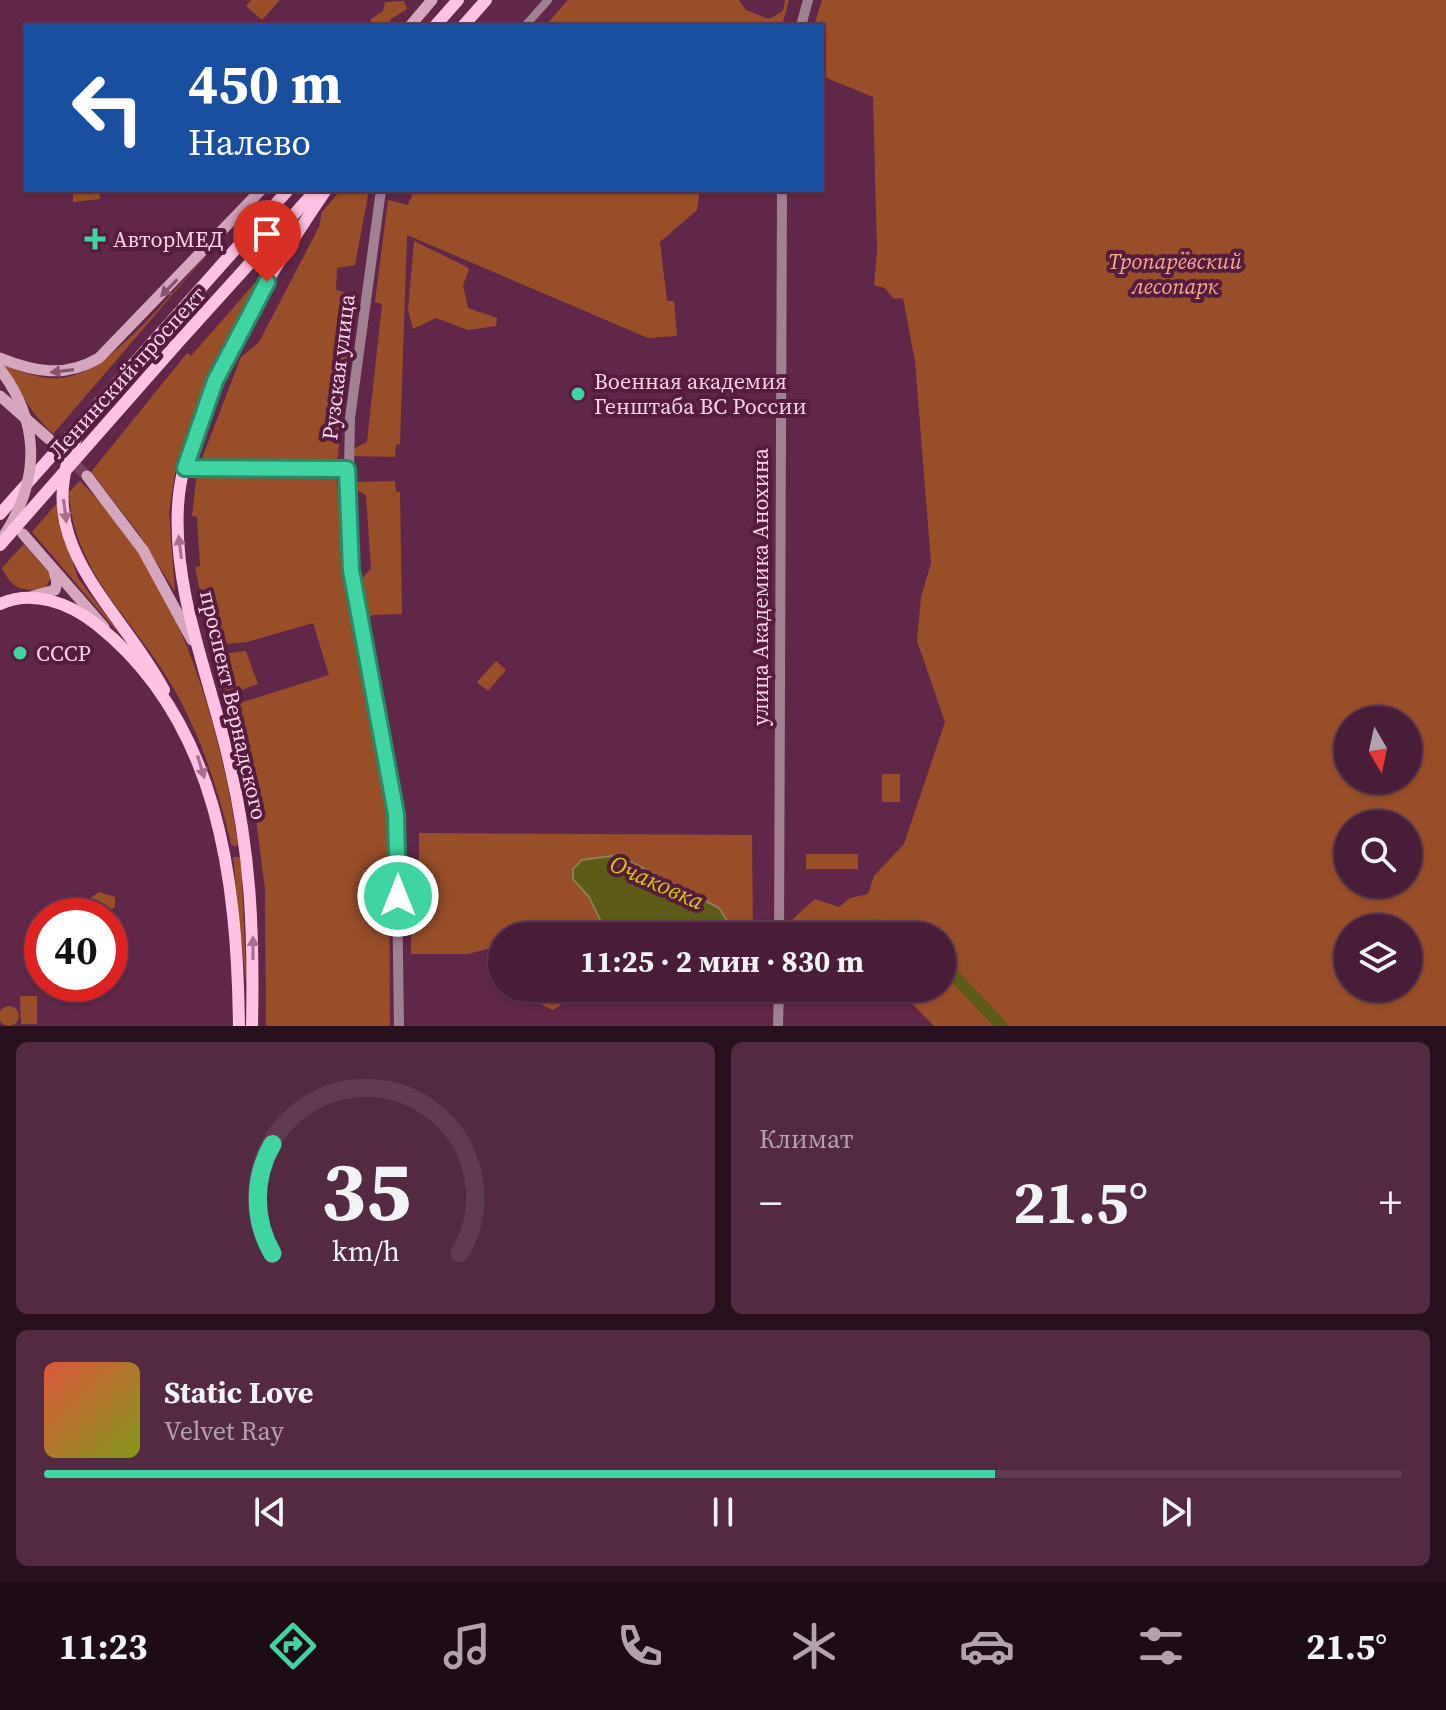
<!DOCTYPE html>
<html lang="ru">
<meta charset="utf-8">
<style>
body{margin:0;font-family:"Source Serif 4",serif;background:#532a42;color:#f1f3f6;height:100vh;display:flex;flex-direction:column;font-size:30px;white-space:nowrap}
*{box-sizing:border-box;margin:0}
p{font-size:26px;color:#b1a2ad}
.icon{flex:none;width:44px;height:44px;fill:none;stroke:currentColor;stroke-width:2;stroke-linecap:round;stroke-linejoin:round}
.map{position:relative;height:1026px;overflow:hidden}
.side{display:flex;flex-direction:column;gap:16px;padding:16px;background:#28101e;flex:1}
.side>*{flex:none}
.hud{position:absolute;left:24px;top:24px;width:800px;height:168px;border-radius:0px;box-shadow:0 2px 6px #0004,0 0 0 2px #613b52;background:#1a4fa0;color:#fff;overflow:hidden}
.needle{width:52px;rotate:171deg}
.buttons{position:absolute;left:1334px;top:706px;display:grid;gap:16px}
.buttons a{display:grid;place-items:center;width:88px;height:88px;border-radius:50%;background:#491d37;box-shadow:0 2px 6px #0004,0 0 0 2px #613b52;font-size:40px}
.speed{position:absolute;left:24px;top:898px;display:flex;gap:16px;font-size:40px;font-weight:700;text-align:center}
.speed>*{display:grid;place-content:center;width:104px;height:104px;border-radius:50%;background:#491d37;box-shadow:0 2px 6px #0004,0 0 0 2px #613b52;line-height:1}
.speed .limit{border:12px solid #d22;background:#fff;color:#111}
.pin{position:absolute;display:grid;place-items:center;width:68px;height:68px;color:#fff;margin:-82px -34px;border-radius:50% 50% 50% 0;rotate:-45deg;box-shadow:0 0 8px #0007}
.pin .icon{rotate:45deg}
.me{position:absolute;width:88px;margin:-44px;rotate:0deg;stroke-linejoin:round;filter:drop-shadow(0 0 6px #0008)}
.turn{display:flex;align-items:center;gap:28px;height:168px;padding:0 32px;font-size:36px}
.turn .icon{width:104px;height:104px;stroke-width:2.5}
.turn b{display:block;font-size:56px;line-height:68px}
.big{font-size:60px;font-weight:700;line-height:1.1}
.side .widget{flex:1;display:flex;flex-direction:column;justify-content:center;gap:12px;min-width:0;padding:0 28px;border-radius:12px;background:#532a42}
.side .dial{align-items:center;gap:0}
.dial svg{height:208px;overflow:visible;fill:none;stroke:#613b52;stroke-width:7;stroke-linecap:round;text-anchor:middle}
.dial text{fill:#f1f3f6;stroke:none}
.song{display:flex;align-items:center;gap:24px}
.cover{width:96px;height:96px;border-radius:12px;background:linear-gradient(135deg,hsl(10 70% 55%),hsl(70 70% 35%))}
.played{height:8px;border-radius:4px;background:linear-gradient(90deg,#3fd4a2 70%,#613b52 70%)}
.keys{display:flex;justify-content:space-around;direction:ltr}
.heat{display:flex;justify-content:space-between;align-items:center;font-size:44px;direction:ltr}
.side .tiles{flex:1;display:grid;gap:16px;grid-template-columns:1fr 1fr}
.widget:last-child{grid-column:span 2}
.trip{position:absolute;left:488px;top:922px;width:468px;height:80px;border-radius:40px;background:#491d37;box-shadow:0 2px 6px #0004,0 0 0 2px #613b52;font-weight:700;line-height:80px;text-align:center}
.tab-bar{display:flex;height:128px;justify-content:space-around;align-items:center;background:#1d0c16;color:#b1a2ad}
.tab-bar .icon{width:56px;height:56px}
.tab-bar .selected{color:#3fd4a2}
.tab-bar b{font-size:36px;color:#f1f3f6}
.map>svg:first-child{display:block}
</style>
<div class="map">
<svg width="1446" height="1026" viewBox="0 0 1446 1026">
<rect width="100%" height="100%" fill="#612749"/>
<g fill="#984e29" fill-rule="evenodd">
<polygon points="251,0 280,0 262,20 246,6"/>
<polygon points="568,0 739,0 746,10 769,19 783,11 785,0 789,0 782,26 545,26"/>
<path d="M 822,0 L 1446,0 L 1446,1026 L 934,1026 L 897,988 L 942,988 L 942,936 L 789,936 L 794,932 L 793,919 L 815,899 L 839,907 L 850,898 L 868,894 L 874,876 L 904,844 L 945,722 L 917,641 L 921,597 L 931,563 L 915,361 L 903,298 L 894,299 L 885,288 L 874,285 L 877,251 L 873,97 L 822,76 L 822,26 L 814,26 ZM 1348,720 L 1408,720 L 1408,780 L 1348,780 ZM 1348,824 L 1408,824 L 1408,884 L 1348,884 ZM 1348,928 L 1408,928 L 1408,988 L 1348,988 Z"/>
<polygon points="404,1 407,9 391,19 388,26 369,26 371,19 383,11 385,2"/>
<polygon points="99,190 100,199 73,202 73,190"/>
<polygon points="341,190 369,190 355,265 337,268 336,290 355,295 336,473 350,619 389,819 390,1026 266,1026 265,889 251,781 230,706 329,675 313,623 247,642 211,645 195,567 200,566 197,517 192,516 197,471 241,357 259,342 319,227 322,212"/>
<polygon points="414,190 700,190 697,210 660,242 667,301 674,301 677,336 648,338 407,235 400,444 396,445 395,457 353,456 353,449 367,442 382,304 375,302 388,200 408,205"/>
<polygon points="414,241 467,267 469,270 463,285 468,308 497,318 496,326 468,330 436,318 413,329 408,310"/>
<path d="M 209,252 L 53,434 C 30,413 19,389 2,364 C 22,372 45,382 67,377 C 114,369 175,288 209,252 Z"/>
<polygon points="267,269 215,360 177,460 169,512 175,592 139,534 91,472 187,353 191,356"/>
<path d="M 80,481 C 177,575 218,714 238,844 L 235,847 L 231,844 C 218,789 202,739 174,689 C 137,622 73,574 69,492 Z"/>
<polygon points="395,481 396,492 400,492 402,614 373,615 367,619 362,578 371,569 366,495 356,490 357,482"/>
<polygon points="59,501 64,534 78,578 126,642 32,532"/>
<path d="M 24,544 L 52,576 L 44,590 C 20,590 13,590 2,568 Z"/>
<polygon points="246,651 258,684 227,695 214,655"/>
<polygon points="496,661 506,670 488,691 477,682"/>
<rect x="882" y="774" width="18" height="28"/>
<polygon points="419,833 752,835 753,936 502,936 502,945 468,954 411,954 412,859 419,859"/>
<rect x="806" y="854" width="52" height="15"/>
<polygon points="233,857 241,857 247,993"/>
<polygon points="99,892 115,897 115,908 101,911 90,906 88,900"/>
<polygon points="534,988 586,988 553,1010 542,1005 543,994"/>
<polygon points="20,996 37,996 37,1024 21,1024"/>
<circle cx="9" cy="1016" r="10"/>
</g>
<polygon fill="#5e5a17" stroke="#8c7e55" stroke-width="2" points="618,855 719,908 737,936 608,936 589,897 573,879 573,869 582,860"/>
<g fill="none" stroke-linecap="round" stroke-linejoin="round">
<g stroke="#5e5a17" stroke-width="12">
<polyline points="863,936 875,925 894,927 909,936"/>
<polyline points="942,963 1002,1026"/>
</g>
<polyline stroke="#784160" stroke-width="11" stroke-dasharray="11 5.5" stroke-linecap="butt" points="53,443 87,476"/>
<g stroke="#9f8191" stroke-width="8">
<polyline points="525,26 548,0"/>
<polyline points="185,468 347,469"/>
</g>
<g stroke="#9f8191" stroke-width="10">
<polyline points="801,26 808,0"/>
<polyline points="381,190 350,418 348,522 357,616 396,814 399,1026"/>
<polyline points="779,936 782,190"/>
<polyline points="778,1026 779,988"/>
</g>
<g stroke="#d5a6be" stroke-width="11">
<polyline points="410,26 432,0"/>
<path d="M 0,358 C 35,372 65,378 99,358 L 261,190"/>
<polyline points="0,369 9,382"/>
<polyline points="0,396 49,439"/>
<polyline points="87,476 143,550 192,640"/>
<polyline points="23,534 104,627"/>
<polyline points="33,596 55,590 57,582 54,571"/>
</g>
<g stroke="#fec2e2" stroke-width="12">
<polyline points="435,26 458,0"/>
<polyline points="463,26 486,0"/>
<polyline points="175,346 316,190"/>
<path d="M 81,429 C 22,539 118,603 164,690"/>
<polyline points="0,514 288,190"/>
<path d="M 0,604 C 32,589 69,603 96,624 C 219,721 237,880 239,1026"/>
<path d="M 252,1026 C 254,932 251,853 229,761 C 210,677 173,594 178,506 C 184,407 271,271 326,190"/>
</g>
<path stroke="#d5a6be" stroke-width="11" d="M 5,534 C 37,484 40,432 9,382"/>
<polyline stroke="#fec2e2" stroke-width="12" points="0,545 175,346"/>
</g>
<defs><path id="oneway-solid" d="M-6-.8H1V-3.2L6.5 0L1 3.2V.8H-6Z" transform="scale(2)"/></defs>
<g fill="#885371">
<use href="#oneway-solid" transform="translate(169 288) rotate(134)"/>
<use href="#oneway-solid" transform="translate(62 371) rotate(173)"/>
</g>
<g fill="#aa6f90">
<use href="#oneway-solid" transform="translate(65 511) rotate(83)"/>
<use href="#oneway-solid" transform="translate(180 547) rotate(-97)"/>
<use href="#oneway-solid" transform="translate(201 767) rotate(73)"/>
<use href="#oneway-solid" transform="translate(253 948) rotate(-90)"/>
</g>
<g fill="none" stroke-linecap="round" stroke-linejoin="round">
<defs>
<polyline id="route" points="267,282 215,381 185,468 347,469 351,570 396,814 398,896"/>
</defs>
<use href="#route" stroke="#298a69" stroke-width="20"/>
<use href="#route" stroke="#3fd4a2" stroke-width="14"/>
</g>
<g fill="#3fd4a2" stroke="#551c3e" stroke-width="3">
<path d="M91 227h8v8h8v8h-8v8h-8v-8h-8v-8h8z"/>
<circle cx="578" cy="394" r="8"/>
<circle cx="20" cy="653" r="8"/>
</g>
<g text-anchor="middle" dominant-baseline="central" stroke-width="8" stroke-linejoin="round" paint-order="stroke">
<g font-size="22" fill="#f7d3e5" stroke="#551c3e" text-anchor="start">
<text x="113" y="239">АвторМЕД</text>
<text x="594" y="381">Военная академия<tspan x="594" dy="25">Генштаба ВС России</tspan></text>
<text x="36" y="653">СССР</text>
</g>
<g font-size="22" font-style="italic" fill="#f8ab86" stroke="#551c3e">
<text x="1175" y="261">Тропарёвский<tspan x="1175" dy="25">лесопарк</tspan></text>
</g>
<g font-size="22" fill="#f7d3e5" stroke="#551c3e">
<text transform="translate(338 367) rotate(-83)">Рузская улица</text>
<text transform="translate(127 372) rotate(-48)">Ленинский проспект</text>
<text transform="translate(760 587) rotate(-90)">улица Академика Анохина</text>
<text transform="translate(234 705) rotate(77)">проспект Вернадского</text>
</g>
<g font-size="24" font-style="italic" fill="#d3c907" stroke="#551c3e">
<text transform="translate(657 882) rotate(24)">Очаковка</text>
</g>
</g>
</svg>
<div class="buttons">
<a><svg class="needle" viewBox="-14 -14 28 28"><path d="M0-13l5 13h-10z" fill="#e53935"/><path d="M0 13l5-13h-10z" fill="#b1a2ad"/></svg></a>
<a><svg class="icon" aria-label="search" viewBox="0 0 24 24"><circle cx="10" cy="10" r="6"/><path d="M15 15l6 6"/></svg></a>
<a><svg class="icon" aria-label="layers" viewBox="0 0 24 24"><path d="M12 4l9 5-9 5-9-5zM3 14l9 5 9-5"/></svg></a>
</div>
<div class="speed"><div class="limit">40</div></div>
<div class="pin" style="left:267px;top:282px;background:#d93025"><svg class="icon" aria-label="arrive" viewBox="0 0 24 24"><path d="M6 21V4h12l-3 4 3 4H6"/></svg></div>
<svg class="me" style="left:398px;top:896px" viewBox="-20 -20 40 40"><circle r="17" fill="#3fd4a2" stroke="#fff" stroke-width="3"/><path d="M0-11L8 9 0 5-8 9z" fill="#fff"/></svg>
<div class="trip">11:25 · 2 мин · 830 m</div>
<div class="hud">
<div class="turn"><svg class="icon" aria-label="left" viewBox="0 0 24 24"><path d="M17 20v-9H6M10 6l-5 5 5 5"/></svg><div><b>450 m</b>Налево</div></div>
</div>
</div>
<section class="side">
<div class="tiles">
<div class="widget dial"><svg viewBox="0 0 100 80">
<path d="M14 69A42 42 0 1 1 86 69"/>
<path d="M14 69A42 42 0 0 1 14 27" stroke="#3fd4a2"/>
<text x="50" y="56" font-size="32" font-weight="700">35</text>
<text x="50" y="72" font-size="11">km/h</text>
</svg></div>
<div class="widget"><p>Климат</p>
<div class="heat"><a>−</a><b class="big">21.5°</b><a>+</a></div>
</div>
<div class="widget">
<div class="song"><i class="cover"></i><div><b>Static Love</b><p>Velvet Ray</p></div></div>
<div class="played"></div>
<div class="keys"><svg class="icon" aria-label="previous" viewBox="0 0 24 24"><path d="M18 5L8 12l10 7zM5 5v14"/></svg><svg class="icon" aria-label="pause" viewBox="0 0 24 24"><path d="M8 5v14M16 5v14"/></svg><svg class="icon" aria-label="next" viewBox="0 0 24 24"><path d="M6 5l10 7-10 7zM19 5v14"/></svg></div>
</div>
</div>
</section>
<nav class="tab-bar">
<b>11:23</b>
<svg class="icon selected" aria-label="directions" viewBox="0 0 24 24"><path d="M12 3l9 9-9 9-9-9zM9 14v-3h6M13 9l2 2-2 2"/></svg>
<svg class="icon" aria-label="music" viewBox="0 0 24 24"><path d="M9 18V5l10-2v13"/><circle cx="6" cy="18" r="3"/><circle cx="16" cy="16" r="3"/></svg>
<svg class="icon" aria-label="phone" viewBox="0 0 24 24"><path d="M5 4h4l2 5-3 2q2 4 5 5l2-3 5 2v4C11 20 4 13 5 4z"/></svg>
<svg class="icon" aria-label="climate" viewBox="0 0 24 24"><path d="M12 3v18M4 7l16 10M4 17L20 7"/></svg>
<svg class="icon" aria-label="car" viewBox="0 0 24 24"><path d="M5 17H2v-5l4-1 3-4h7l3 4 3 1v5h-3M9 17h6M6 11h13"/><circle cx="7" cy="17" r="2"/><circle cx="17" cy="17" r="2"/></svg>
<svg class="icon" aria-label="filters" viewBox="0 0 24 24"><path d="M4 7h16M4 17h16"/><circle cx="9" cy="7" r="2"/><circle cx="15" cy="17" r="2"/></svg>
<b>21.5°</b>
</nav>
